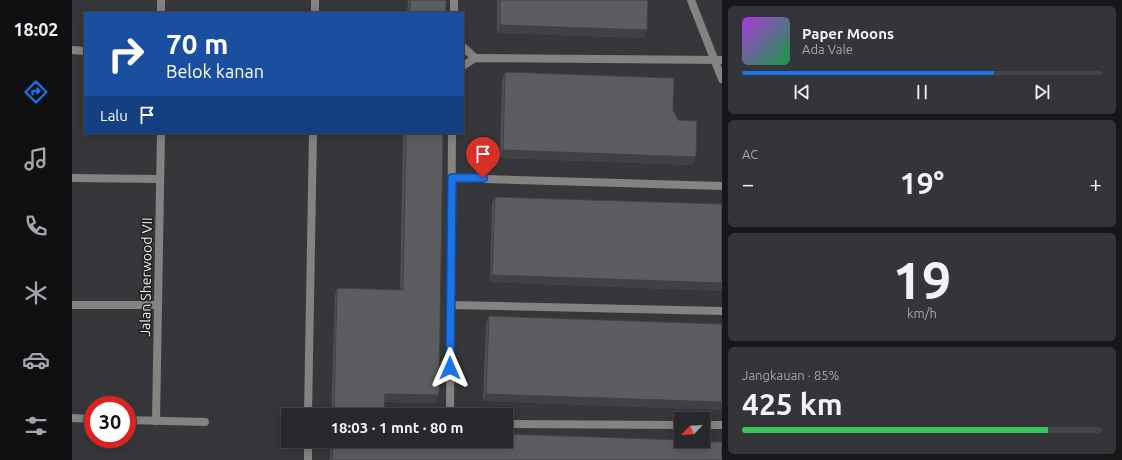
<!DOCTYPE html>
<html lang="id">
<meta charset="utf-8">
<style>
body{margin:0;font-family:Ubuntu,sans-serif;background:#343538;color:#f1f3f6;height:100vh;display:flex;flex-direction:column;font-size:15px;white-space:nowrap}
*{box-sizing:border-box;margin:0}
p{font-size:13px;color:#a5a6a9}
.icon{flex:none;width:22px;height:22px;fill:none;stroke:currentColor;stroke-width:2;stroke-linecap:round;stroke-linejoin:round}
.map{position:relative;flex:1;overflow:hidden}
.sheet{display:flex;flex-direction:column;gap:6px;padding:6px;background:#161718;width:400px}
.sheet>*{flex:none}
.top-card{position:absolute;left:12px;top:12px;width:380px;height:122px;border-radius:0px;box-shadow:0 2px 10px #0003,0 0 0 1px #444548;background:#1a4fa0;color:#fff;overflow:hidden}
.needle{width:26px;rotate:245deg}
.tools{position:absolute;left:602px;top:412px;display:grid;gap:8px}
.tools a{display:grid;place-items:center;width:36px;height:36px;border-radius:0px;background:#28292c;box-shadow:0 2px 10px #0003,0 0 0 1px #444548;font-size:20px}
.speed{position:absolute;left:12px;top:396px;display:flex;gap:8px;font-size:20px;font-weight:700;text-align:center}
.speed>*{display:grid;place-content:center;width:52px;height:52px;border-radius:50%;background:#28292c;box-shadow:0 2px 10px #0003,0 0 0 1px #444548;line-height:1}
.speed .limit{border:6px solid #d22;background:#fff;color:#111}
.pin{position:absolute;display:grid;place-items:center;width:34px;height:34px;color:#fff;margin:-41px -17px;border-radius:50% 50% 50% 0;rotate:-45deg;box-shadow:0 0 4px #0007}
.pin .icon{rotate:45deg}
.me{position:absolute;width:44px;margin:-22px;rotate:0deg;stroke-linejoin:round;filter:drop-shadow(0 0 3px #0008)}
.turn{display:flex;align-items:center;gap:14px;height:84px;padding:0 16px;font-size:18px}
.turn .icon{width:52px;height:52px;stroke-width:2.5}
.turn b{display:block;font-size:28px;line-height:34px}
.then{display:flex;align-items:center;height:38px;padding:0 16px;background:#0003;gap:8px;font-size:15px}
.big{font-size:30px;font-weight:700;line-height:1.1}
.sheet .card{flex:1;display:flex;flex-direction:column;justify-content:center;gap:6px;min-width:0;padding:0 14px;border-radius:6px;background:#343538}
.sheet .dial{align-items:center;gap:0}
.dial b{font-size:52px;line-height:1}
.song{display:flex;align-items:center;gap:12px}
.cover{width:48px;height:48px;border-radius:6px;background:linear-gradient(135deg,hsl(280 70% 55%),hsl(140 70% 35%))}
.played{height:4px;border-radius:2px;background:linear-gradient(90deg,#1a73e8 70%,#444548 70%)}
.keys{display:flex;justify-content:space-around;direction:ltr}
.heat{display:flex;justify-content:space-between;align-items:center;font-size:22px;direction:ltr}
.charge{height:6px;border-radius:3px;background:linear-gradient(90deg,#34c759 85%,#444548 0)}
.trip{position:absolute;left:209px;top:408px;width:232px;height:40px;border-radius:0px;background:#28292c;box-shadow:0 2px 10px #0003,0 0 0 1px #444548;font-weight:700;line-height:40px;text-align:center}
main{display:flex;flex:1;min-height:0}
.dock{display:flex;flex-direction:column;width:72px;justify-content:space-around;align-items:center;background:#101012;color:#a5a6a9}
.dock .icon{width:28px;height:28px}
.dock .on{color:#1a73e8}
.dock b{font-size:18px;color:#f1f3f6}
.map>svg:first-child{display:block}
</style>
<main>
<nav class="dock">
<b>18:02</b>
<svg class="icon on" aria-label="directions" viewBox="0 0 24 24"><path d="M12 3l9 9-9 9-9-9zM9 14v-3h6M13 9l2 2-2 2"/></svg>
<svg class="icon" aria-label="music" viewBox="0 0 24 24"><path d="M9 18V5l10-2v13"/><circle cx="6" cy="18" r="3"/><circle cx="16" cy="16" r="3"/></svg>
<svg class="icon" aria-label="phone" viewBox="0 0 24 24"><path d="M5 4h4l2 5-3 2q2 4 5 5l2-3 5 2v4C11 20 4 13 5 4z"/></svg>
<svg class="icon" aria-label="climate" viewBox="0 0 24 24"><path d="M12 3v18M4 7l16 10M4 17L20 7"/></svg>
<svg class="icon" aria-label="car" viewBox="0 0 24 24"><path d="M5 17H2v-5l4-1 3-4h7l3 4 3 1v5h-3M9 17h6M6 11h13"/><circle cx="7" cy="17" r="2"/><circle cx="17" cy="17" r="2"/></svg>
<svg class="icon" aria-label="filters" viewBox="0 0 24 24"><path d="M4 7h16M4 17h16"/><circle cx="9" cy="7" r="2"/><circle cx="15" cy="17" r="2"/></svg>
</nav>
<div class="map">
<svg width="650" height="460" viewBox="0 0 650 460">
<rect width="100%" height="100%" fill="#35373a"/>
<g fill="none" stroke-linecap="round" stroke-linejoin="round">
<g stroke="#848382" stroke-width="8">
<polyline points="89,0 89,13"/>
<polyline points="619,0 650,79"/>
<polyline points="243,13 243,0"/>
<polyline points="382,13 382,0"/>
<polyline points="391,47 403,58"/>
<polyline points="0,50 13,51"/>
<polyline points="391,66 403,58 650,60"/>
<polyline points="0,178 88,179"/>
<polyline points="380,178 650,186"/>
<polyline points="0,305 86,305"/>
<polyline points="379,305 650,311"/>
<polyline points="236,415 241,133"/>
<polyline points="378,415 380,133"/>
<polyline points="0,418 21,419"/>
<polyline points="55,420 133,422"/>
<polyline points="84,421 89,133"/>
<polyline points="434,424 609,425"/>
<polyline points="631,425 650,425"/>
<polyline points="236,460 236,441"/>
</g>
</g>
<g fill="#4e5053">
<polygon points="336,0 374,0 374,13 335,13"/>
<polygon points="425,0 576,0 572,38 425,33"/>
<polygon points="433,72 601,110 621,165 428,158 430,80"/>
<polygon points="331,133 371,133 364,403 312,402 312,415 259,415 263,296 265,288 328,290"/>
<polygon points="423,197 650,204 650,291 418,282 420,204"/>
<polygon points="417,316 650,324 650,410 411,401 414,324"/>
<polygon points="258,441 434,441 650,460 258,460"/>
</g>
<g fill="#404143">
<polygon points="428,25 575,30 572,38 425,33"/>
<polygon points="431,150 624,157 621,165 428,158"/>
<polygon points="420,275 650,283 650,291 418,282"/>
<polygon points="313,394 367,395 364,403 310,402"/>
<polygon points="414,394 650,402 650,410 411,401"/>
</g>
<g fill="#5b5d60" stroke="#404143">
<rect x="338" y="0" width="36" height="13"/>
<polygon points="428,0 576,0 575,30 428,25"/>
<polygon points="433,72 602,78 601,110 606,120 625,121 624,157 431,150"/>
<polygon points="334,133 371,133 367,395 313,394 312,415 262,415 265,288 331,290"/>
<polygon points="423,197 650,204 650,283 420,275"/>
<polygon points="417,316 650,324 650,402 414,394"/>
<polygon points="434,434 609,440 609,441 650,442 650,460 260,460 261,441 434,441"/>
</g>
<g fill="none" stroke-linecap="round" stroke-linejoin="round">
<defs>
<polyline id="route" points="378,368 380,178 411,178"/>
</defs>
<use href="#route" stroke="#114b97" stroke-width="10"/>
<use href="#route" stroke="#1a73e8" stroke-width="7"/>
</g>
<g text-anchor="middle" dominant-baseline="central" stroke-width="3" stroke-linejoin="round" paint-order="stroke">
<g font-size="14" fill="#eeeff1" stroke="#1d1e1f">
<text transform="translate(74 277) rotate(-89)">Jalan Sherwood VII</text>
</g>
</g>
</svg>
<div class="tools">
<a><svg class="needle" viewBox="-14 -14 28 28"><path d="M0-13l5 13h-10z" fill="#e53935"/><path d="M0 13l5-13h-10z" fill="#a5a6a9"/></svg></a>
</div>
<div class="speed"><div class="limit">30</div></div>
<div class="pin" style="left:411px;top:178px;background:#d93025"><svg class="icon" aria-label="arrive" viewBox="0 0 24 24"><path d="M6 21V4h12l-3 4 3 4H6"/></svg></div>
<svg class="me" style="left:378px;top:368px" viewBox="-20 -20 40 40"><path d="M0-17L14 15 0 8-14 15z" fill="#1a73e8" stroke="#fff" stroke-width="4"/></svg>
<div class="trip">18:03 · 1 mnt · 80 m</div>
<div class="top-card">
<div class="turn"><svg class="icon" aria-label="right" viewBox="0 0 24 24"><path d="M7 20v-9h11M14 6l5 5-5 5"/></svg><div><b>70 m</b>Belok kanan</div></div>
<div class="then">Lalu<svg class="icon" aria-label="arrive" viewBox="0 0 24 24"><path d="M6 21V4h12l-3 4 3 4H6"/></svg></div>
</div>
</div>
<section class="sheet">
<div class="card">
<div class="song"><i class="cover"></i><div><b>Paper Moons</b><p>Ada Vale</p></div></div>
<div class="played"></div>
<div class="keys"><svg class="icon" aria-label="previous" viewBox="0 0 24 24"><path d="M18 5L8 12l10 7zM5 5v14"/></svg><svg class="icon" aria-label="pause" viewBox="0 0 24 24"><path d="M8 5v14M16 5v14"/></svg><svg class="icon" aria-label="next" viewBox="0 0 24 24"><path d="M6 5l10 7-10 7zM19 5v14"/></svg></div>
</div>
<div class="card"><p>AC</p>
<div class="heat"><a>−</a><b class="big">19°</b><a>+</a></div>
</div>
<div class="card dial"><b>19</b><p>km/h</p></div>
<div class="card"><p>Jangkauan · 85%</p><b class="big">425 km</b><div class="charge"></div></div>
</section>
</main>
